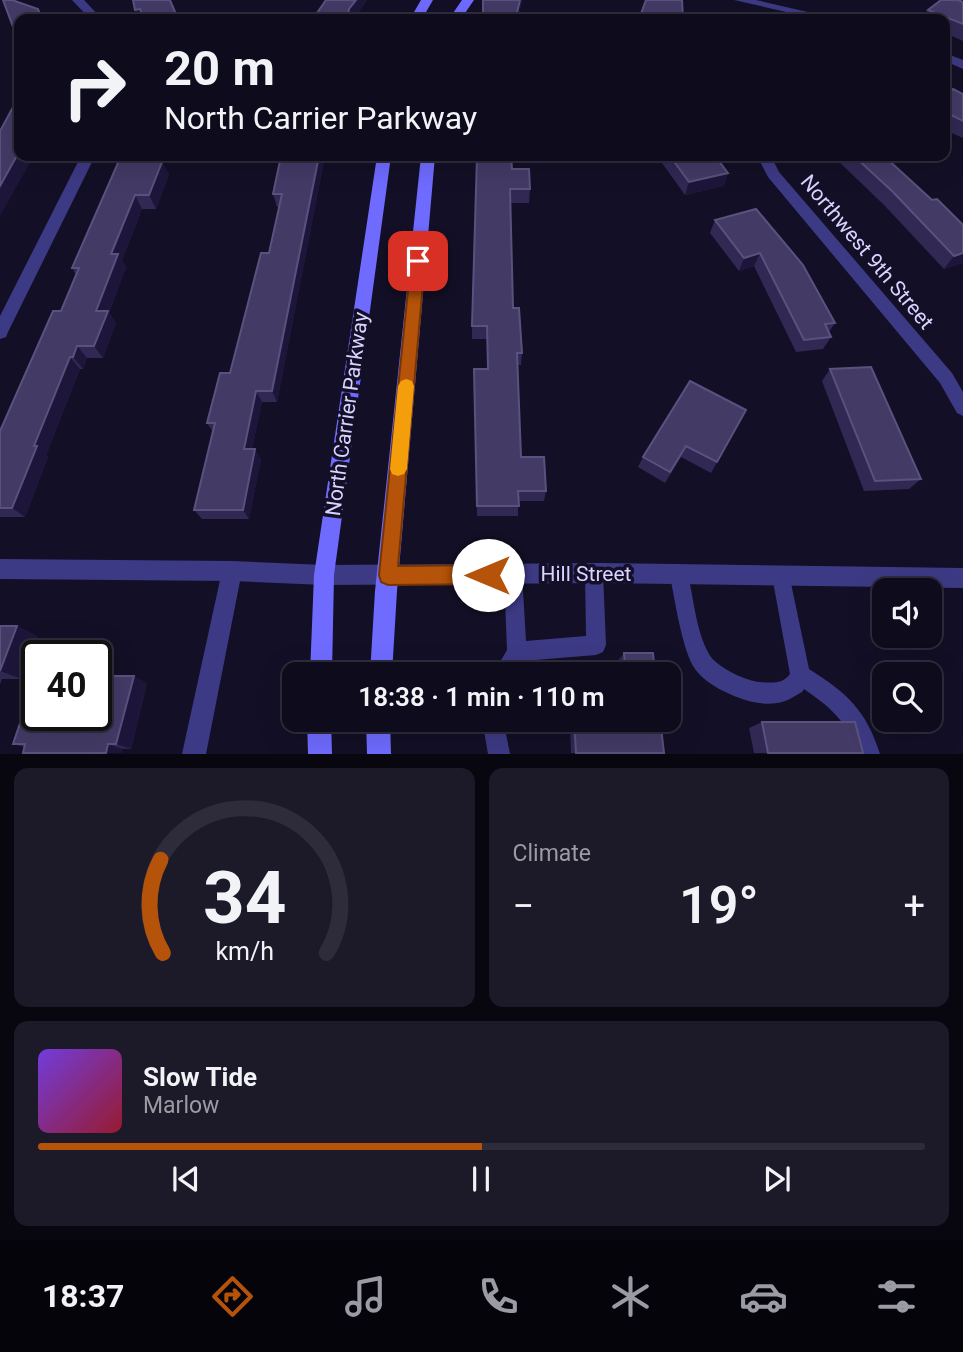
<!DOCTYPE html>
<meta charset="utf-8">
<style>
body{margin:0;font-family:Roboto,sans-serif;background:#1c1929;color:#f1f3f6;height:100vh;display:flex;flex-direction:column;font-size:26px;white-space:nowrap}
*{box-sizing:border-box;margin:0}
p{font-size:23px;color:#9b9ba3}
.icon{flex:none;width:38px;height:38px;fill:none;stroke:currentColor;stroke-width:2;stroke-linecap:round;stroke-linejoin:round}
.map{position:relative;height:754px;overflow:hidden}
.side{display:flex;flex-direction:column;gap:14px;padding:14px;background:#08060f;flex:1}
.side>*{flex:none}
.top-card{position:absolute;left:14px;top:14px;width:936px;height:147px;border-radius:14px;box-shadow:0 7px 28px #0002,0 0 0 2px #2e2b3b;background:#0e0b1c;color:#f1f3f6;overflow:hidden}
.tools{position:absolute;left:872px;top:578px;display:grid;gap:14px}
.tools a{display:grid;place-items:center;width:70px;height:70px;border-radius:14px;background:#0e0b1c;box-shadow:0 7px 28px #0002,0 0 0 2px #2e2b3b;font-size:35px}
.speed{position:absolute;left:21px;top:640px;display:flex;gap:14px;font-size:35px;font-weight:700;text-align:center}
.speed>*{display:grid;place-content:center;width:91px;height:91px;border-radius:50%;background:#0e0b1c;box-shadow:0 7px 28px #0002,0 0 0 2px #2e2b3b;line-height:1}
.speed .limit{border:4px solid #111;border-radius:10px;background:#fff;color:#111}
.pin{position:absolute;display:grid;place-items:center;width:60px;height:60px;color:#fff;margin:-30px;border-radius:14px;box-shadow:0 4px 10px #0006}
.me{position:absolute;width:77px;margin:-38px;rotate:270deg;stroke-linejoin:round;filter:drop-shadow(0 0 5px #0008)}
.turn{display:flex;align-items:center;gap:24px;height:147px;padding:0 35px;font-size:32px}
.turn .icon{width:91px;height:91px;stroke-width:2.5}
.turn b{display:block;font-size:49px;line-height:60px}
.big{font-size:52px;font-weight:600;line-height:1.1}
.side .card{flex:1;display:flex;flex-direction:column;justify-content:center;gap:10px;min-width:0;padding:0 24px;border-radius:14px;background:#1c1929}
.side .dial{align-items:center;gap:0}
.dial svg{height:182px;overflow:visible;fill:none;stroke:#2e2b3b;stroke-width:7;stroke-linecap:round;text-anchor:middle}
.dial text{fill:#f1f3f6;stroke:none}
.song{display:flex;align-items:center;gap:21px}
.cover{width:84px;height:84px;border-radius:10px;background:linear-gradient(135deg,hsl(260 70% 55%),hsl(350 70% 35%))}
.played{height:7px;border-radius:4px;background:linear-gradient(90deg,#b45309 50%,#2e2b3b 50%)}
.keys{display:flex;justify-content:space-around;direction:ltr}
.heat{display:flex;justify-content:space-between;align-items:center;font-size:38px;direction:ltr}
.side .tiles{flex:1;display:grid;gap:14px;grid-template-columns:1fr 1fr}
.card:last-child{grid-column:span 2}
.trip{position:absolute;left:282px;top:662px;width:399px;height:70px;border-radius:14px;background:#0e0b1c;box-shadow:0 7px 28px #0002,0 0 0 2px #2e2b3b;font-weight:600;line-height:70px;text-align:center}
.tab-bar{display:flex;height:112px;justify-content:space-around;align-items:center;background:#06040b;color:#9b9ba3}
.tab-bar .icon{width:49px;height:49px}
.tab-bar .current{color:#b45309}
.tab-bar b{font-size:32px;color:#f1f3f6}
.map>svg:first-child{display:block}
</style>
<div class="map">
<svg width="963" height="754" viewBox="0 0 963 754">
<rect width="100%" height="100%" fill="#130f26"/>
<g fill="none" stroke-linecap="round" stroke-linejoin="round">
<g fill="#3d3a85" fill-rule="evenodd">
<polygon points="594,564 601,566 603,573 606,645 603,652 596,655 523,661 515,674 493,674 507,650 504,574 506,567 513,565 520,567 522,574 526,641 586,636 585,573 587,566"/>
<path d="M 679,566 L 686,568 L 688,575 C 694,600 696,631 709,654 C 716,667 746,681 760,682 C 772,683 783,684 790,674 L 772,576 L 774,569 L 781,567 L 788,569 L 809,669 C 847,693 866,710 880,754 L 858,754 C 849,723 829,706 804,689 L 802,692 C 795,696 786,702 777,703 C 754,708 709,689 695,669 C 683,653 674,597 670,575 L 672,568 Z"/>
<polygon points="482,719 503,719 510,754 488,754"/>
</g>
<g fill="#3d3a85" fill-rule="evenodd">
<polygon points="72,0 84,0 102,19 90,19"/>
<polygon points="734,0 756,0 838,19 817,19"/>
<polygon points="945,53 963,60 963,69 945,61"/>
<polygon points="81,156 95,156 8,332 6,337 0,339 0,316"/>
<polygon points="757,156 771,156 779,172 952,373 963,392 963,416 957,413 940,383 768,177"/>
<polygon points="232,561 239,564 242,571 206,754 182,754 222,571 225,564"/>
</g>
<polygon fill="#3d3a85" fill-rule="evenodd" points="0,559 232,561 324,565 601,563 963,568 963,588 601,583 324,585 232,581 0,579"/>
<g fill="#6f6bff" fill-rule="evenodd">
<polygon points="421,0 433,0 422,19 410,19"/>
<polygon points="462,0 474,0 461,19 449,19"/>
<polygon points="377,156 391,156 334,575 332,674 310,674 314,575"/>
<polygon points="421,156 435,156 397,591 392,674 370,674 375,591"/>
<polygon points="307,719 331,719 332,754 308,754"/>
<polygon points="366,719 390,719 391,754 367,754"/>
</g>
</g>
<g fill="#312854">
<polygon points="367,0 354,19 318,19 317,13"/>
<polygon points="963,2 963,41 945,33 945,19 923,19 928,10"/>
<polygon points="963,94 963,138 945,130 945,97"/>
<polygon points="121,156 164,156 162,162 169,175 156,209 142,209 122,260 126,267 109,313 116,323 103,358 87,358 83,369 80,369 46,455 48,457 25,517 0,517 0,431 61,311 76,275 72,268"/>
<polygon points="281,156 325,156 277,402 262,402 252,449 261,459 249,519 202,519 194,510 213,432 207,423 230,373 269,253 279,207 277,207 273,194"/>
<polygon points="664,156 715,156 728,173 724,186 685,195 662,163"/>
<polygon points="833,156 884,156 963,263 944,269 884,205"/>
<polygon points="512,169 530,189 529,203 510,203 513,308 522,353 521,365 518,365 521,457 546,491 544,501 518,501 518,516 477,516 474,369 487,369 487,339 472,339 472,326"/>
<polygon points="756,209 835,323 829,332 831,337 823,349 796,352 754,266 739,271 710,233 715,220"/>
<polygon points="830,369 921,479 909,489 864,491 822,381"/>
<polygon points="746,410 711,473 681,457 665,483 638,467 643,457"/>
<polygon points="0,626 17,626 37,636 22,679 2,679 0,684"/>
<polygon points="624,653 655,674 618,674 617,662"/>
<polygon points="147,683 131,749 25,747 13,744"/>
<polygon points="570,719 660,719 664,753 571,753"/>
<polygon points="762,722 863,753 754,753 749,728"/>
</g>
<g fill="#1d163a">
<polygon points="356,0 367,0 354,19 347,19 349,9"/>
<polygon points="520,0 523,0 518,19 516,19"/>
<polygon points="140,9 144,19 139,19 135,10"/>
<polygon points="19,152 19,156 34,156 0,216 0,186"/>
<polygon points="153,156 164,156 162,162 169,175 156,209 149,195 151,162"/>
<polygon points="319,156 325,156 277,402 272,391"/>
<polygon points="728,173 724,186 685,195 689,182"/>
<polygon points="135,195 142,209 122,260 126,267 109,313 116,323 103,358 94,346 96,311 111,254"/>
<polygon points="760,253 754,266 739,271 744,258"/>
<polygon points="963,253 963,263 944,269 954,256"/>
<polygon points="77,346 87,358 83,369 73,357"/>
<polygon points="70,357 80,369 46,455 48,457 25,517 12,508 34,446"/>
<polygon points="256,391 262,402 250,459 244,449"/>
<polygon points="255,449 261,459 249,519 243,510"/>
<polygon points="17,626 37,636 22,679 0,671"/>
<polygon points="134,676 147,683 131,749 116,744"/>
<polygon points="108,744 123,749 122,753 106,753"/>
</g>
<g fill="#433a66" stroke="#5a527e" stroke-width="2">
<polygon points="3,0 12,0 38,9 42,19 19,19 19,43"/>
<polygon points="133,0 170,0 178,19 144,19 140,9 135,10"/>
<polygon points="326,0 356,0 349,9 347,19 322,19 323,14 317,13"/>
<polygon points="483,0 520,0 516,17 508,17 508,19 483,19"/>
<polygon points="646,0 682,0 683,19 639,19"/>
<polygon points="941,0 958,0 963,2 963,24 928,10"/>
<polygon points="953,89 963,94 963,121 945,112 945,97"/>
<polygon points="19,96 19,152 0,186 0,131"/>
<polygon points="121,156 153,156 151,162 162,162 149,195 135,195 111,254 118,254 96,311 108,311 94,346 77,346 73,357 70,357 34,446 37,446 12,508 0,508 0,431 53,311 61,311 79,268 72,268"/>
<polygon points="281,156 319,156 272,391 256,391 244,449 255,449 243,510 194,510 215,423 207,423 220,373 230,373 261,253 269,253 282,194 273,194"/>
<polygon points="477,156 511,156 512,169 529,169 530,189 510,189 513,308 519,308 522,353 517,353 521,457 544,457 546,491 518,491 519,506 477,506 474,369 488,369 487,326 472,326"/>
<polygon points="670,156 715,156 728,173 689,182"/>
<polygon points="854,156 884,156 932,200 937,199 963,225 963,253 954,256 893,192"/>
<polygon points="756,209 803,265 835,323 825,324 831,337 804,340 760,253 744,258 715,220"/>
<polygon points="871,367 921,479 875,481 830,369"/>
<polygon points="690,381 746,410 717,462 686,446 670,472 643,457"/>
<polygon points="0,626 17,626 0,671"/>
<polygon points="624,653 653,653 655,674 626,674"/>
<polygon points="36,676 37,676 37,716 96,716 96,676 134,676 116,744 108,744 106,753 23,753 25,744 13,744"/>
<polygon points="574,719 660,719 664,753 576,753"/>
<polygon points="762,722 855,722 863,753 768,753"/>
</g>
<polygon fill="#b45309" stroke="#753606" stroke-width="2" points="418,255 425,261 398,566 488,565 494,568 497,575 494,581 488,584 388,585 381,582 379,575 411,261"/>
<polygon fill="#f59e0b" points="406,379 412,381 414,386 407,469 404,474 398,476 392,474 390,469 398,386 401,381"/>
<g text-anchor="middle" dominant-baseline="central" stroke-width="7" stroke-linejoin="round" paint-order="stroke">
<g font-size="21" fill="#d9d4ff" stroke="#130f26">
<text transform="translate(867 252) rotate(50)">Northwest 9th Street</text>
<text transform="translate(347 414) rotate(-82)">North Carrier Parkway</text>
<text x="586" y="574">Hill Street</text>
</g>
</g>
</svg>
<div class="tools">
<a><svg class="icon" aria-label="sound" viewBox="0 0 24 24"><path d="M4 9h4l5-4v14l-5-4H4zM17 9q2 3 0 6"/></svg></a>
<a><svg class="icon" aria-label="search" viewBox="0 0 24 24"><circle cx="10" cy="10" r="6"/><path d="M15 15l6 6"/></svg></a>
</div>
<div class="speed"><div class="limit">40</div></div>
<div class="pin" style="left:418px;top:261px;background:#d93025"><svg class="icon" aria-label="arrive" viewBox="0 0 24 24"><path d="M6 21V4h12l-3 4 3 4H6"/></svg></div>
<svg class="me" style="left:488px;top:575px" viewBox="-20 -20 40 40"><circle r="19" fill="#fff"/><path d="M0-13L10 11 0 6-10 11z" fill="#b45309"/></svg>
<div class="trip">18:38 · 1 min · 110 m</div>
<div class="top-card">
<div class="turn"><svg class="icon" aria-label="right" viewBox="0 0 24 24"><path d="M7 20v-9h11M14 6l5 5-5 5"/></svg><div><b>20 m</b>North Carrier Parkway</div></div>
</div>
</div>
<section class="side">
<div class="tiles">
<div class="card dial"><svg viewBox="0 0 100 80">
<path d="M14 69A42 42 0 1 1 86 69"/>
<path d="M14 69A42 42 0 0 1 13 28" stroke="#b45309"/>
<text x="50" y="56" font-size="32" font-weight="700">34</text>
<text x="50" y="72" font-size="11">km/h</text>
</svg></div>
<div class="card"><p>Climate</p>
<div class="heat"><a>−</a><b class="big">19°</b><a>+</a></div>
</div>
<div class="card">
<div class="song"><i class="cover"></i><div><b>Slow Tide</b><p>Marlow</p></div></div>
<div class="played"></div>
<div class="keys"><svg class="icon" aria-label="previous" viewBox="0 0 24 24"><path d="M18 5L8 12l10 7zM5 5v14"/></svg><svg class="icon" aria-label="pause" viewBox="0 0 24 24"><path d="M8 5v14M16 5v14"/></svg><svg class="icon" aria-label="next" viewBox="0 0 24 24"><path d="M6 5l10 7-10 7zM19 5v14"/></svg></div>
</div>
</div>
</section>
<nav class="tab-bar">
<b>18:37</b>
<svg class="icon current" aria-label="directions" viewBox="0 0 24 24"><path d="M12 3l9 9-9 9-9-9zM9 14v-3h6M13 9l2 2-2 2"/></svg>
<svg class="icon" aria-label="music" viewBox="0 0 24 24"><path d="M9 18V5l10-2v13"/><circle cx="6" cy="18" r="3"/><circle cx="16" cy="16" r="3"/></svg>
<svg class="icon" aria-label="phone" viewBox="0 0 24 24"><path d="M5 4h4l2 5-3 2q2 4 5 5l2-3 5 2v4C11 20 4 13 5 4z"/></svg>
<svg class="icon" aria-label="climate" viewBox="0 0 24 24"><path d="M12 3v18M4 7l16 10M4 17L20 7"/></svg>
<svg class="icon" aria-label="car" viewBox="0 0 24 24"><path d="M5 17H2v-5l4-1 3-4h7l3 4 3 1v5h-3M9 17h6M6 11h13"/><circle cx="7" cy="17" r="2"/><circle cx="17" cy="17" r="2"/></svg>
<svg class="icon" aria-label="filters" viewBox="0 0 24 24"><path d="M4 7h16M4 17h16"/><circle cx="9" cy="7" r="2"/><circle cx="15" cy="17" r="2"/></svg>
</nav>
